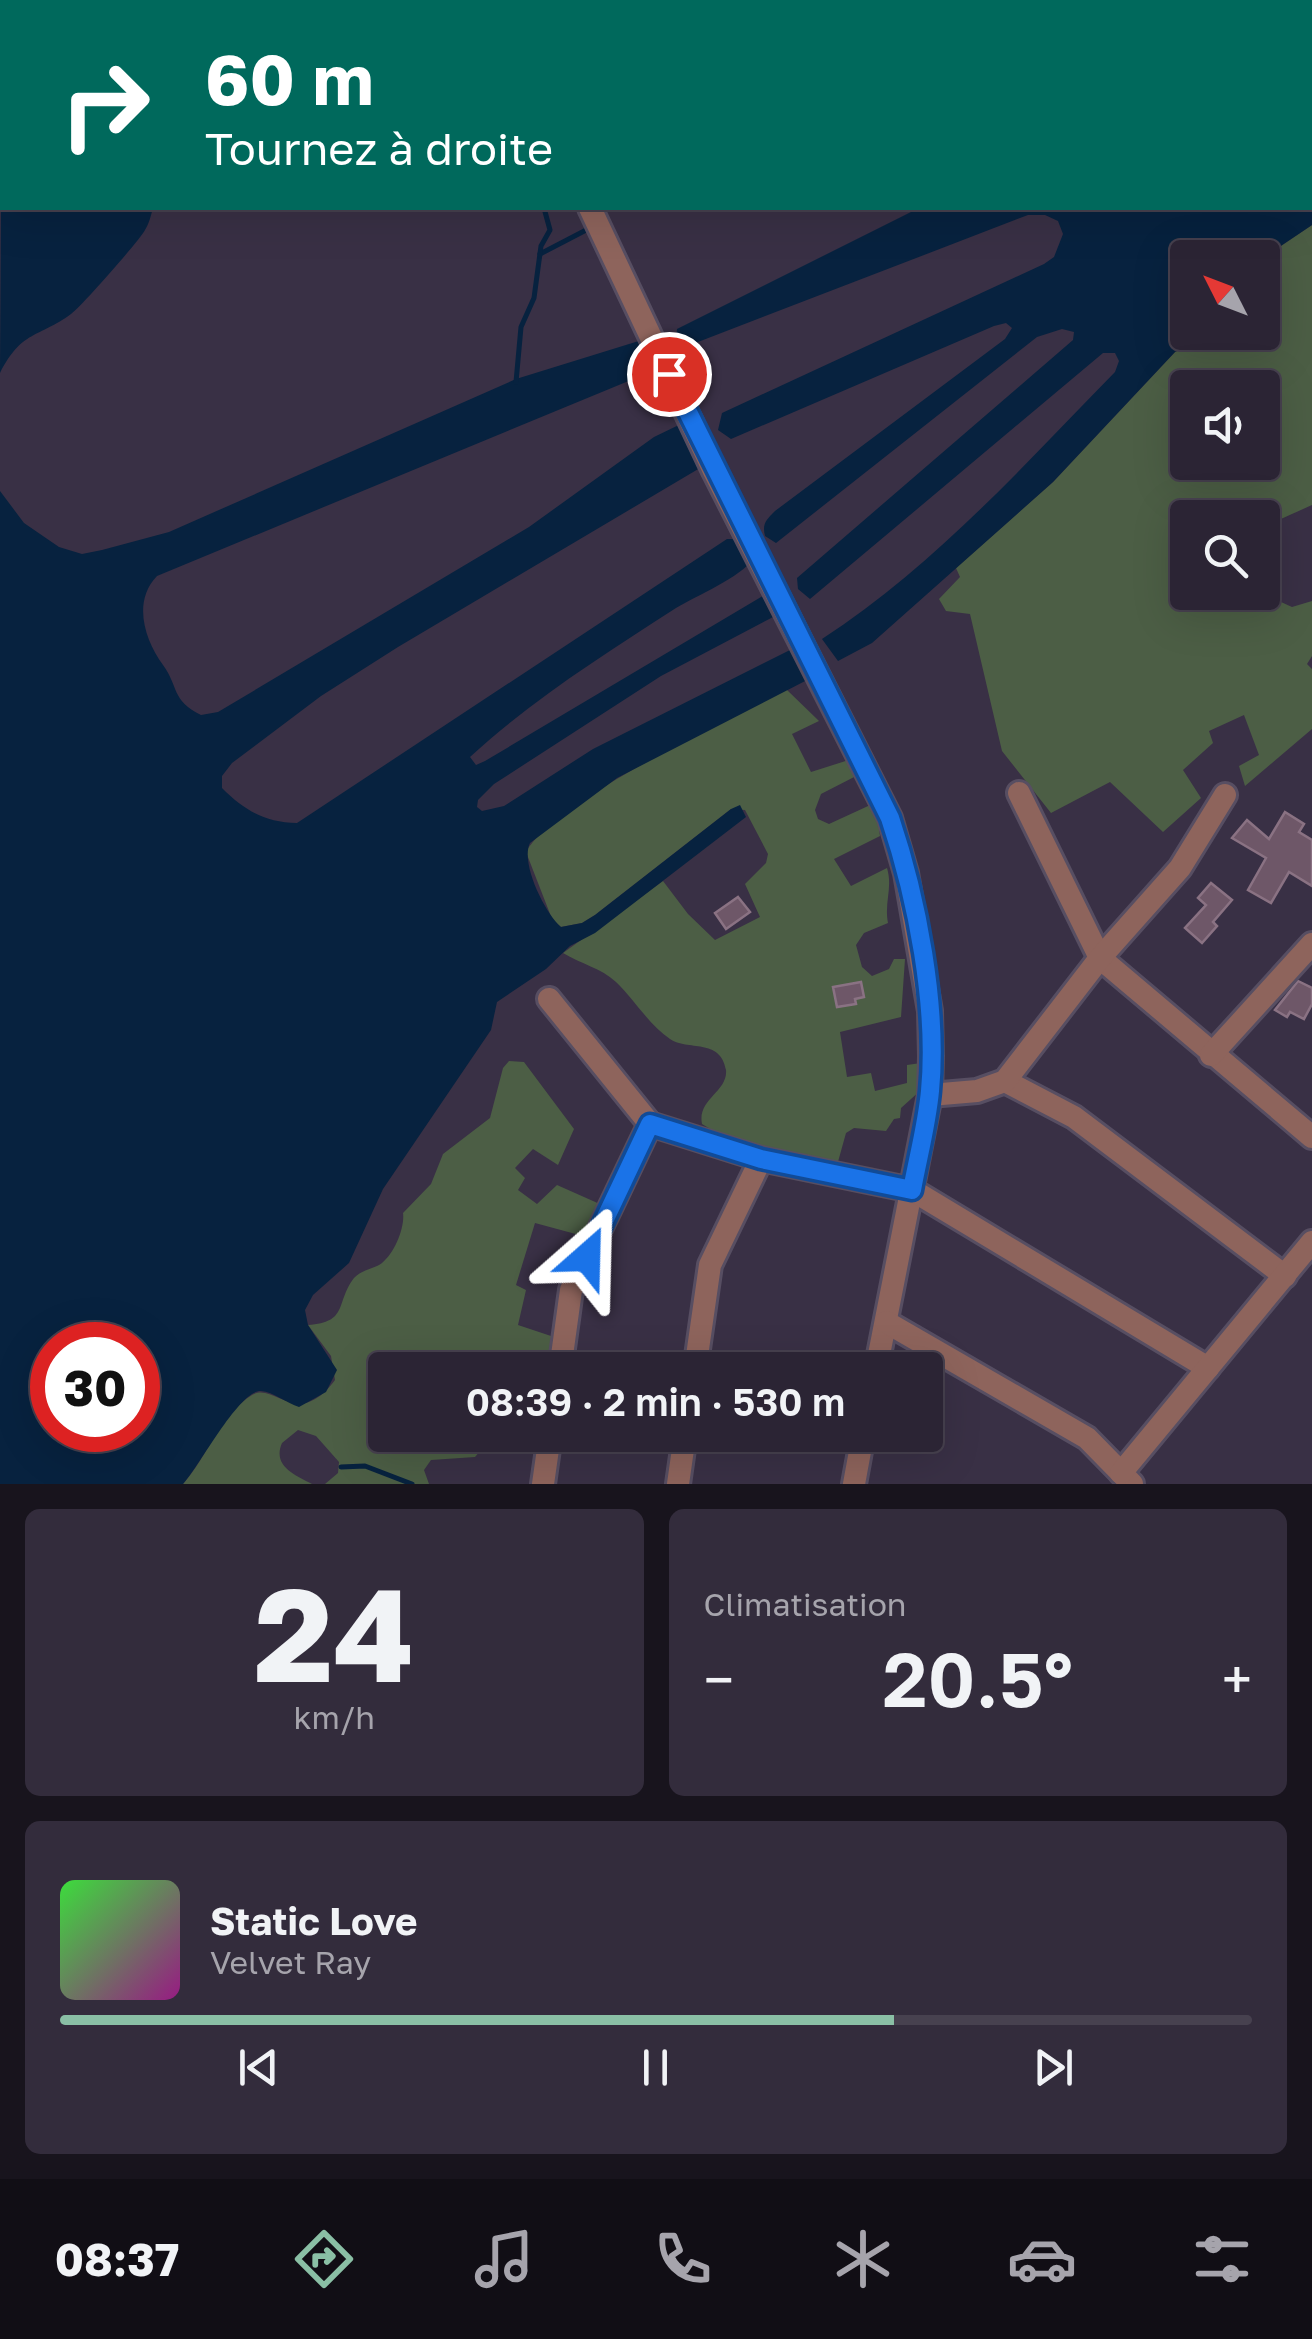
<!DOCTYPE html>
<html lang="fr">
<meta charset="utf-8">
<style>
body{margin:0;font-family:"Golos Text",sans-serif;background:#332c3c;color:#f1f3f6;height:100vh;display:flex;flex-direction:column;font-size:38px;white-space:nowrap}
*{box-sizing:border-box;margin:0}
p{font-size:32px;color:#a6a4ac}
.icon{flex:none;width:55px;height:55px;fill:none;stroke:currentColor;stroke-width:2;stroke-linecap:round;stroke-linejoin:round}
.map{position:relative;height:1484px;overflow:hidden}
.drawer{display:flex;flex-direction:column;gap:25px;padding:25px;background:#18141d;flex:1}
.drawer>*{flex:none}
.banner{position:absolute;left:0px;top:0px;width:1312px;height:210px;box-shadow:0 10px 40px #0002,0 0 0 2px #47414f;background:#00695c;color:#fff;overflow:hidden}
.needle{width:65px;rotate:312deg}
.fabs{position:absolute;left:1170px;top:240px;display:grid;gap:20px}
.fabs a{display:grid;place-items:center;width:110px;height:110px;border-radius:10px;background:#2b2434;box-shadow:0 10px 40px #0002,0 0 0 2px #47414f;font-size:50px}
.speed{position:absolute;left:30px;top:1322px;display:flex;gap:20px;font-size:50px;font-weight:700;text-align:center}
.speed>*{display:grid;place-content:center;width:130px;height:130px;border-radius:50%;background:#2b2434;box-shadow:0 10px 40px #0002,0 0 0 2px #47414f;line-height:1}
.speed .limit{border:15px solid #d22;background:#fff;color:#111}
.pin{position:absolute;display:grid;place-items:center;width:85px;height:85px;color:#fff;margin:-42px;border:5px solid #fff;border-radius:50%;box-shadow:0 2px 10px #0007}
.me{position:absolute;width:110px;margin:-55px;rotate:25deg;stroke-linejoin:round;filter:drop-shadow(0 0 8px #0008)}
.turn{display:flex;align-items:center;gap:35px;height:210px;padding:0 40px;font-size:45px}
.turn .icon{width:130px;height:130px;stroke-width:2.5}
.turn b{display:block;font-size:70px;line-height:85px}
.big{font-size:75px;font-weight:600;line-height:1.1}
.drawer .widget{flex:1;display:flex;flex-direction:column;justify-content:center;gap:15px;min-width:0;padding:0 35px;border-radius:15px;background:#332c3c}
.drawer .dial{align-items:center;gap:0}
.dial b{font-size:130px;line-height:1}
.song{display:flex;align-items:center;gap:30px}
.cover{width:120px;height:120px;border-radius:15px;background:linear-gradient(135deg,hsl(120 70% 55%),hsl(310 70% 35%))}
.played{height:10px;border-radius:5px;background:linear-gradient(90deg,#8abfa5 70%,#47414f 70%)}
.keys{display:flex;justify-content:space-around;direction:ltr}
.heat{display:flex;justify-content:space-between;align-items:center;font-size:55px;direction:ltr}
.drawer .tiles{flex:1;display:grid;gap:25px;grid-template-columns:1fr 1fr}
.widget:last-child{grid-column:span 2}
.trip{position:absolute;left:368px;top:1352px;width:575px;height:100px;border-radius:10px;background:#2b2434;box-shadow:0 10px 40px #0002,0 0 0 2px #47414f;font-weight:600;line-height:100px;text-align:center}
.menu{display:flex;height:160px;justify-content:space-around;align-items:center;background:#110e15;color:#a6a4ac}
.menu .icon{width:70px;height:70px}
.menu .selected{color:#8abfa5}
.menu b{font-size:45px;color:#f1f3f6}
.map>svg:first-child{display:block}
</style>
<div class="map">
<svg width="1312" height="1484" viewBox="0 0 1312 1484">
<rect width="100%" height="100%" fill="#393045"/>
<g fill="#4c5e45" fill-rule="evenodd">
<path d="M 1312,225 L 1312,505 L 1272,523 L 1263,533 L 1262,518 L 1188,518 L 1188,592 L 1261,593 L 1292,607 L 1312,601 L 1312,656 L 1307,664 L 1312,669 L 1312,729 L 1245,786 L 1239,766 L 1259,755 L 1244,715 L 1209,731 L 1213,743 L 1183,770 L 1201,798 L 1163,832 L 1110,782 L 1051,813 L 1002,751 L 970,614 L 946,611 L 939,599 L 960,577 L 956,568 L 1053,482 L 1175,352 L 1214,333 L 1262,332 L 1263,258 ZM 1188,388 L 1262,388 L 1262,462 L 1188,462 Z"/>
<path d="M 786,689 L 819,721 L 792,734 L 811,772 L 855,758 L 860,774 L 821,794 L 815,810 L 818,819 L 829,824 L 879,801 L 889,824 L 879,829 L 880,836 L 834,859 L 851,886 L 887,868 C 893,888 884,902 888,923 L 864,933 L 856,945 L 862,967 L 872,976 L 889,969 L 894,959 L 905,959 L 901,1017 L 840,1032 L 847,1077 L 871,1073 L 875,1091 L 907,1083 L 907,1065 L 921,1063 L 921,1090 L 901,1108 L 900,1118 L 894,1119 L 886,1131 L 854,1128 L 846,1133 L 836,1169 L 755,1156 L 702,1124 C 697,1099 728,1092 726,1070 C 721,1038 687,1051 670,1039 C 649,1025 634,999 616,982 C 601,968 581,964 563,953 L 663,881 L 688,914 L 715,940 L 760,917 L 745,884 L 766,863 L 768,854 L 745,810 L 731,809 L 595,915 L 582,923 L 561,927 L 552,919 L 526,852 C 554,801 729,719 786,689 Z"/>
<path d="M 509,1061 L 524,1062 L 574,1129 L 558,1165 L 533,1149 L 515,1168 L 525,1178 L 518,1190 L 537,1204 L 557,1185 L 602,1205 L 583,1236 L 535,1223 L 516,1285 L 526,1290 L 518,1325 L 557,1338 L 555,1370 L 385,1370 L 385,1435 L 494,1435 L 475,1457 L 431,1460 L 424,1470 L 429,1484 L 325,1484 L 338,1473 L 339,1462 L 316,1436 L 298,1430 L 282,1443 C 272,1466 295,1475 312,1484 L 183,1484 C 207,1457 221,1414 252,1395 C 274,1381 297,1431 335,1380 L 331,1356 L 308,1325 C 349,1322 335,1303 354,1278 C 361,1270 374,1269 382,1263 C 395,1253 405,1227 403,1213 L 431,1184 L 443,1154 L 490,1118 L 503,1068 Z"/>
</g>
<g fill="#07223f" fill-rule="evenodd">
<path d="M 909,0 L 1312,0 L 1312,225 L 1263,258 L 1188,258 L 1188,332 L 1214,333 L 1175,352 L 1053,482 L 872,643 L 838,661 L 822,639 C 934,566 1022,467 1115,372 L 1119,361 L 1115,353 L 1103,353 L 810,599 L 798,589 L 797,578 L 1073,340 L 1074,332 L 1062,329 L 1037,337 L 776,543 L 765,536 C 762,524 766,520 775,511 L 1005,339 L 1012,328 L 1006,323 L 994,326 L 731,439 L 718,430 L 722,413 L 1044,264 L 1054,257 L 1063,234 L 1058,221 L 1045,215 L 1028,215 L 685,347 L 676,341 L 677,329 L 919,208 L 1310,208 L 1310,2 Z"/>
<path d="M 2,31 L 2,208 L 153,208 C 151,215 149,224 145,230 C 139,241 81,307 71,314 C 38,338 22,330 0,373 Z"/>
<path d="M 642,340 L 656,362 L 631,380 L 157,576 C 132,602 145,640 163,665 C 179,687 171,700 201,715 L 218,712 L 529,527 L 654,437 L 685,422 L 705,465 L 398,647 L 321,696 L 232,763 L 222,776 L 222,788 C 245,811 265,822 297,823 L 727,539 C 743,538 746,547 753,559 C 741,577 696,596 676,608 C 605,654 533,699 470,757 L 476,765 L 485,761 L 766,594 L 775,616 L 661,676 L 494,784 L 478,800 L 477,807 L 482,811 L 504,806 L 593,749 L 790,650 L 800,650 L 809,679 L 617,778 L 530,843 C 520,863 545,913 561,927 L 582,923 L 595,915 L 731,809 L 740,805 L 746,817 L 595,933 L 570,946 L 546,969 L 497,1002 L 491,1030 L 383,1189 L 349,1263 L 313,1295 L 305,1310 L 308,1325 L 337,1370 L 326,1392 L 299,1407 C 287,1403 273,1392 261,1391 C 239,1390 199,1467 183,1484 L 0,1484 L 0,491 L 24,523 L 59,547 L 82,554 L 102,550 L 169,532 L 516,379 ZM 52,1345 L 138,1345 L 138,1430 L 52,1430 Z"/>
</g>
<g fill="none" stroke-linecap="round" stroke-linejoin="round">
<g stroke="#07223f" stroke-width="5">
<polyline points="540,254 590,228"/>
<polyline points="516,382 521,327 534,298 541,246 550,230 544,208"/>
<polyline points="341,1467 365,1466 412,1484"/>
</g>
</g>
<g fill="#6e5768" stroke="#8a7283" stroke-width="2.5">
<polygon points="1285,812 1304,824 1299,832 1312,840 1312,886 1289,872 1271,903 1248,890 1266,858 1232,838 1247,820 1269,839"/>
<polygon points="1211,883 1232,900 1213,922 1217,926 1202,943 1185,928 1206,905 1198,898"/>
<polygon points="738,897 750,912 726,929 715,913"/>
<polygon points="1298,981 1312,988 1312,1004 1304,1019 1290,1012 1287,1017 1275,1010"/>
<polygon points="861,982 864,997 855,999 856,1004 837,1007 833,987"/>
</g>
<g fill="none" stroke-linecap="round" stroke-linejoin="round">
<defs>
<g id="minor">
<polyline points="493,0 494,2"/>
<polyline points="346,2 346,0"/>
<polyline points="590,208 714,471 890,818 906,873 930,1011 931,1056 930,1095 876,1370"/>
<polyline points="1019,793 1100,958 1312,1137"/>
<polyline points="549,999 650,1124 571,1290 560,1370"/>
<polyline points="1211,1055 1312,944"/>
<polyline points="1005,1081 1074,1117 1285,1276"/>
<polyline points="930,1095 977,1091 1005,1081 1100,958 1180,868 1225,795"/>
<polyline points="650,1124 761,1159"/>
<polyline points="886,1322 1087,1438 1132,1484"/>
<polyline points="695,1370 710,1265 761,1159 912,1190 1208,1368"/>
<polyline points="1121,1473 1312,1242"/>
<polyline points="543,1484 550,1435"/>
<polyline points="678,1484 685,1435"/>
<polyline points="854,1484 863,1435"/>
</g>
</defs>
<use href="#minor" stroke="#574e62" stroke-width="28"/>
<use href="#minor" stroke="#8e645c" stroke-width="22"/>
</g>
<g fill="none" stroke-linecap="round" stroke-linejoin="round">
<defs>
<path id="route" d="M 587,1257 L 650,1124 L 761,1159 L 912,1190 C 918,1157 927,1124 930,1091 C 938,1007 917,898 890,818 L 669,374"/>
</defs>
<use href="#route" stroke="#114b97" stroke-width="25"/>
<use href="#route" stroke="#1a73e8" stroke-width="18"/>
</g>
</svg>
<div class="fabs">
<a><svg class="needle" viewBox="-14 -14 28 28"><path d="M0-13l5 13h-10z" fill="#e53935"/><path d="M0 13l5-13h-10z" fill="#a6a4ac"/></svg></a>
<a><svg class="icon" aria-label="sound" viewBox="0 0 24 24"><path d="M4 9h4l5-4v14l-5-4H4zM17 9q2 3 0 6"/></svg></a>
<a><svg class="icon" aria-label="search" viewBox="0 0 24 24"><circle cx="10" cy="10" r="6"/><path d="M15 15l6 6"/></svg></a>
</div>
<div class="speed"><div class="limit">30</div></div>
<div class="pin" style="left:669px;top:374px;background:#d93025"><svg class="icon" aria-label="arrive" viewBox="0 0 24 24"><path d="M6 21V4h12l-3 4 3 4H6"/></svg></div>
<svg class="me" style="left:587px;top:1257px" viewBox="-20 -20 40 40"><path d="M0-17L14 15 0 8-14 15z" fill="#1a73e8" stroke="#fff" stroke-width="4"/></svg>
<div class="trip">08:39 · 2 min · 530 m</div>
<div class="banner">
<div class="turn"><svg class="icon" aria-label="right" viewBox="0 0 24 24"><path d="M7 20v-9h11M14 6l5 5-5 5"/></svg><div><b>60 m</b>Tournez à droite</div></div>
</div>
</div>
<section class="drawer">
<div class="tiles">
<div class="widget dial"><b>24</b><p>km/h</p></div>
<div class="widget"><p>Climatisation</p>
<div class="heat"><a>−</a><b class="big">20.5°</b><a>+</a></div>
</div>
<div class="widget">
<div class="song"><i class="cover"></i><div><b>Static Love</b><p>Velvet Ray</p></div></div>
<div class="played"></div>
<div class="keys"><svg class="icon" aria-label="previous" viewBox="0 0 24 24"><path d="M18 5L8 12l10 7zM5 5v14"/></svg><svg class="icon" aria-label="pause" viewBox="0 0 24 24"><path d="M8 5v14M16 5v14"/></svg><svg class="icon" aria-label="next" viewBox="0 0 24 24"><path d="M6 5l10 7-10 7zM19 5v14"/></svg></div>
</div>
</div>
</section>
<nav class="menu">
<b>08:37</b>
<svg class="icon selected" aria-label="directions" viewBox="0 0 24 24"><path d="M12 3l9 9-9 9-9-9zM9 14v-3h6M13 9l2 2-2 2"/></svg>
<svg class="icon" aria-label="music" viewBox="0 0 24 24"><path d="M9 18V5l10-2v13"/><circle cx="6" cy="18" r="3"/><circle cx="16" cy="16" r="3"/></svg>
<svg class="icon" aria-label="phone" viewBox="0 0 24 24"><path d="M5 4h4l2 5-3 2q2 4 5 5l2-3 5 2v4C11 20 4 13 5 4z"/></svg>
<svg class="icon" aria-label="climate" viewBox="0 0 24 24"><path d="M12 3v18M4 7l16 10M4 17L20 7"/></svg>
<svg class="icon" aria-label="car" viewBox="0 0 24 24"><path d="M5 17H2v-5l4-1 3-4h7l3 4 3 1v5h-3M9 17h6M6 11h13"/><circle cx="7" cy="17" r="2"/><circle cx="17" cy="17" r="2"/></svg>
<svg class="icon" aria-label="filters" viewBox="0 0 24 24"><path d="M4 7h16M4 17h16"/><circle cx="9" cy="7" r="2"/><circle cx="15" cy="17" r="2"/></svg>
</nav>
